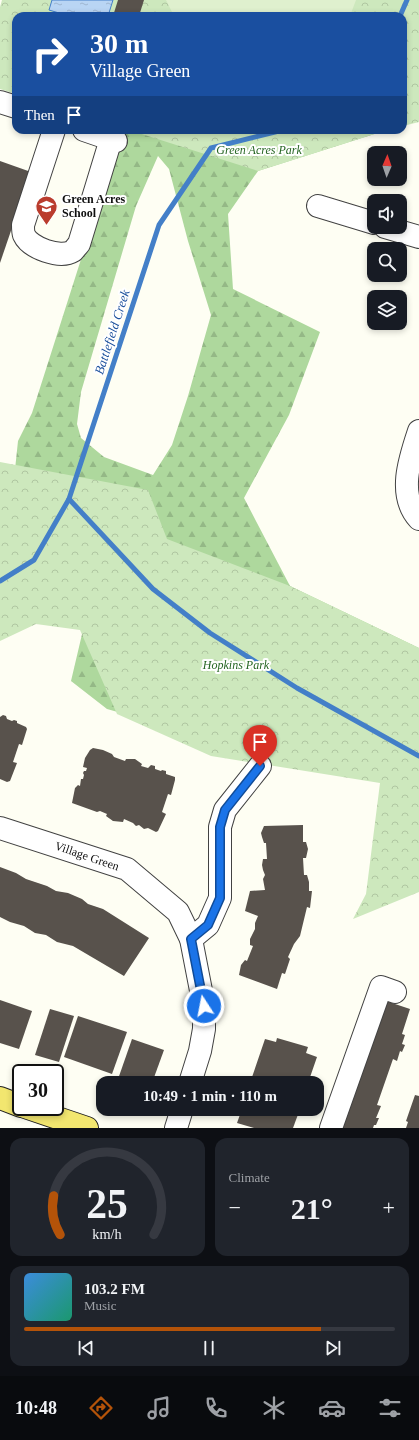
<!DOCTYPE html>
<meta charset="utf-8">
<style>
body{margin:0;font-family:Georgia,serif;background:#20242c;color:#f1f3f6;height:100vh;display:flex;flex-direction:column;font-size:15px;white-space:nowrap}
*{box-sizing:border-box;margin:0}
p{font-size:13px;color:#9ea1a6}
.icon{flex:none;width:22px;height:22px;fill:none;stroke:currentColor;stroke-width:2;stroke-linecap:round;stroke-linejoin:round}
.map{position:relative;height:1128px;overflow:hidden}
.side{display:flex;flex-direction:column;gap:10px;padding:10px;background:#0d0f14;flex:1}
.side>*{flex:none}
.banner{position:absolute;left:12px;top:12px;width:395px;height:122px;border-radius:12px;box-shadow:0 2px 6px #0003;background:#1a4fa0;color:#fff;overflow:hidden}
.needle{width:26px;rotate:2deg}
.controls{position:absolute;left:367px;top:146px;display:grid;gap:8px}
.controls a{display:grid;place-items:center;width:40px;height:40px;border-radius:8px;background:#171b24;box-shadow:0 2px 6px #0003;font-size:20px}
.speed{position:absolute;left:12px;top:1064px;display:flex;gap:8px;font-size:20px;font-weight:700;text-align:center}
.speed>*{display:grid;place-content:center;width:52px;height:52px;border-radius:50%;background:#171b24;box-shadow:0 2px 6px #0003;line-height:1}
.speed .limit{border:2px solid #111;border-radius:6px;background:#fff;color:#111}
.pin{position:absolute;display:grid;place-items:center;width:34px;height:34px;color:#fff;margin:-41px -17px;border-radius:50% 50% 50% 0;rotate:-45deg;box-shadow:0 0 4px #0007}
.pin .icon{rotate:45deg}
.me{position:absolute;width:44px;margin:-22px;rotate:349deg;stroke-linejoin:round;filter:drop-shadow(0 0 3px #0008)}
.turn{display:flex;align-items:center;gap:14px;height:84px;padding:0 12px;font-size:18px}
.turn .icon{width:52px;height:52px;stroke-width:2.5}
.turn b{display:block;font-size:28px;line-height:34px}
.then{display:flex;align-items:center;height:38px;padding:0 12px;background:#0003;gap:8px;font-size:15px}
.big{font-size:30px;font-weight:600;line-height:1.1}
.side .tile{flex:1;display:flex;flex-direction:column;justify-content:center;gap:6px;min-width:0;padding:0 14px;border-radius:12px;background:#20242c}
.side .dial{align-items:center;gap:0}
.dial svg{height:104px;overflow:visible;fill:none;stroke:#363941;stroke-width:7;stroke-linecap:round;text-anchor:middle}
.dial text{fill:#f1f3f6;stroke:none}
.song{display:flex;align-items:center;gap:12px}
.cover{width:48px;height:48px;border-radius:6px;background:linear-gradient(135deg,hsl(210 70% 55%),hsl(160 70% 35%))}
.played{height:4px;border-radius:2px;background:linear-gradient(90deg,#b45309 80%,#363941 80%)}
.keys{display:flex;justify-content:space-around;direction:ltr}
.heat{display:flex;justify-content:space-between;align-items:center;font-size:22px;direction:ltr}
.side .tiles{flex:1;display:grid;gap:10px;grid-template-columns:1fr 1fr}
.tile:last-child{grid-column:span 2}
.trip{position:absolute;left:96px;top:1076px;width:228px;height:40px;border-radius:12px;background:#171b24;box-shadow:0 2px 6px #0003;font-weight:600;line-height:40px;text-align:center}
.tabs{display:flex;height:64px;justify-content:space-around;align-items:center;background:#090b0e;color:#9ea1a6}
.tabs .icon{width:28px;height:28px}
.tabs .current{color:#b45309}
.tabs b{font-size:18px;color:#f1f3f6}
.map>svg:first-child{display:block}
</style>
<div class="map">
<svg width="419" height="1128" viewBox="0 0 419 1128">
<defs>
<pattern id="forest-firs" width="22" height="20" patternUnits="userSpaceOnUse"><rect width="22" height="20" fill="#aed89d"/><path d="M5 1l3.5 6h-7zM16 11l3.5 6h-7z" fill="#94b886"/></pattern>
<pattern id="park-crowns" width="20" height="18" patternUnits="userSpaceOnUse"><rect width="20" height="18" fill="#cde8bd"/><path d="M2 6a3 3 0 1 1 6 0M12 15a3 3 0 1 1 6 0" fill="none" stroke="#afc6a1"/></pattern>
<pattern id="water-ripples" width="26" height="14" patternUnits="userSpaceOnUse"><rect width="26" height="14" fill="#b9d5f4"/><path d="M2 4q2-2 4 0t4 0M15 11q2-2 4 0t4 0" fill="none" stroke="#9eb6d0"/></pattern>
</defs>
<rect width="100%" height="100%" fill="#fefef3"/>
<path fill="url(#forest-firs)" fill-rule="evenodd" d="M 131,130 L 387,130 L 258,171 L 228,214 L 233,289 L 320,332 L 289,415 L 244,498 L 290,586 L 419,648 L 199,735 L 107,709 L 71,681 L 83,630 L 14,479 L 18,441 L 32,413 L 120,137 ZM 158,156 L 169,169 L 188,241 L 211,315 L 188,396 L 172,445 L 153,475 L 104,457 L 81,438 L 77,424 L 81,392 L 136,206 Z"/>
<g fill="url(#park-crowns)">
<polygon points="2,0 419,0 419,122 403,126 403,16 16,16 16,94 0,89 0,7"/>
<polygon points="129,130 387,130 258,171"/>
<polygon points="0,462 148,490 167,539 290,586 419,648 419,892 353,919 366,894 380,783 211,756 117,714 80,630 36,624 0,641"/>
</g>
<polygon fill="#dff0ce" points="166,0 356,0 350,16 174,16"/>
<polygon fill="url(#water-ripples)" stroke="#437fc8" points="52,0 113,0 108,16 69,16 49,10"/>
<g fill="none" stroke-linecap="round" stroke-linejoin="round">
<g stroke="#437fc8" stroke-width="5">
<polyline points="400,16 407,0"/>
<polyline points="69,499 153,589 210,633 297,688 419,756"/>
<polyline points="0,581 34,560 69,499 159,225 211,148 283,130"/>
</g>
</g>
<g fill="#58524c">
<polygon points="118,0 144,0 139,16 113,16"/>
<polygon points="0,161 31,172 0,263"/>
<polygon points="3,715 6,716 7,719 12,721 14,720 17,721 17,723 26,727 27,729 22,745 19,744 13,762 17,763 10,781 7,782 0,779 0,717"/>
<polygon points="93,748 103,750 112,754 114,757 125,761 126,759 135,759 142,764 141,766 148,768 151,765 155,766 155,769 161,771 162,770 166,771 166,774 175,777 175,780 171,795 168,794 162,812 166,814 158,831 156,832 148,828 144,829 139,825 136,826 133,823 124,819 123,822 113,821 106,816 107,814 100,811 97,812 72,803 75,788 78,785 80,786 81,779 83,779 84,775 83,773 84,771 86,771 87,768 83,767 85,758 90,750"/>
<polygon points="303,825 303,842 306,842 308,849 306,858 303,858 304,875 307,875 309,882 309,891 312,891 310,908 307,907 300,936 294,944 288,957 290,959 285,974 282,973 277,989 239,975 241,965 245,960 247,961 253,946 250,945 250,939 255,929 255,923 258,916 245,911 250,891 265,890 263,879 265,875 263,870 262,865 263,859 267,859 266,843 264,843 262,837 261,833 264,826"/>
<polygon points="0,867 16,873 26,879 47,886 56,891 68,893 82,899 88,904 103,909 149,938 124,976 73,946 57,942 46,935 35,933 24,926 10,922 0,917"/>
<polygon points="0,1000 32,1011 19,1049 0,1043"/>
<polygon points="386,1001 410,1009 402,1034 405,1035 402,1044 405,1045 402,1052 400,1051 397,1061 393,1059 377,1105 381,1106 376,1118 379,1118 376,1125 374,1125 373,1128 342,1128"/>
<polygon points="50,1009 74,1016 59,1062 35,1055"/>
<polygon points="78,1016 127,1032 112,1074 64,1057"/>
<polygon points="277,1038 308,1047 306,1053 317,1057 308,1083 250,1083 265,1039 276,1042"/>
<polygon points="132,1039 164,1050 152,1083 121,1083 117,1082"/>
<polygon points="415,1095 419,1096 419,1128 406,1128 408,1122 406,1121"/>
<polygon points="242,1109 300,1109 293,1128 254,1128 237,1123"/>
</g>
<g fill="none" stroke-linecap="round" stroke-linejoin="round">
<defs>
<g id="minor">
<polyline points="0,102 16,107"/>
<path d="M 54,130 L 23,225 C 23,228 23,232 24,235 C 30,248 60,259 73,251 C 75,249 77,246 79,244 L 111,139"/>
<polyline points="84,130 116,141"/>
<polyline points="318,206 374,223"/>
<polyline points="385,227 419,237"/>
<path d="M 419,431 C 410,458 397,495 419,519"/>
<polyline points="0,828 127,869 178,912 191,939 204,1006 204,1029 200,1051 190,1083"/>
<polyline points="191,939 208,925 220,898 220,827 225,810 260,766"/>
<polyline points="176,1128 182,1109"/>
<polyline points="331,1128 381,987 395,992"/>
</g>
<g id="major">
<polyline points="0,1098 21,1106"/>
<polyline points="25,1107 87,1128"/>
</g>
</defs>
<use href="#minor" stroke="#424242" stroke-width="24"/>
<use href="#major" stroke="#202020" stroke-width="24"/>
<use href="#minor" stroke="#fff" stroke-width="22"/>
<use href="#major" stroke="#f2e66f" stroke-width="22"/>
</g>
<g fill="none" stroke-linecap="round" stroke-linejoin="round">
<defs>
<polyline id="route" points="204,1006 191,939 208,925 220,898 220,827 225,810 260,766"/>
</defs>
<use href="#route" stroke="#114b97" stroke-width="10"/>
<use href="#route" stroke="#1a73e8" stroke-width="7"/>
</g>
<defs>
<symbol id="school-pin" viewBox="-11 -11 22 30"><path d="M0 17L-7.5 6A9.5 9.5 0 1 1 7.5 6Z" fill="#ba3c2d" stroke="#fff"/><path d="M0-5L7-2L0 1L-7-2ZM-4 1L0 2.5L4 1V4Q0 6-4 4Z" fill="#fff"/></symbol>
</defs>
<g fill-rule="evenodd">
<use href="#school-pin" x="34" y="194" width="25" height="34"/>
</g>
<g text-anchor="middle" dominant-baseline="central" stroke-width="4" stroke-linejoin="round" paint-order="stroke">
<g font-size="12" font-style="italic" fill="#256522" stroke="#fff">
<text x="259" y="150">Green Acres Park</text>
<text x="236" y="665">Hopkins Park</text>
</g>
<g font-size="12" font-weight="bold" fill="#0f0f0f" stroke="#fff" text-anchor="start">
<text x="62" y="199">Green Acres<tspan x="62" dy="14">School</tspan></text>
</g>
<g font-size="12" fill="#0f0f0f" stroke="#fff">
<text transform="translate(87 856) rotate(19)">Village Green</text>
</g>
<g font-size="13" font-style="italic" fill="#1d519d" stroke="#fff">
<text transform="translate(112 332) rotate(-72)">Battlefield Creek</text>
</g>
</g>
</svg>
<div class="controls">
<a><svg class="needle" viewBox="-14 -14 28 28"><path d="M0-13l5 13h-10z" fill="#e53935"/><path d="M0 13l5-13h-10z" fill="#9ea1a6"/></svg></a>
<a><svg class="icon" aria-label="sound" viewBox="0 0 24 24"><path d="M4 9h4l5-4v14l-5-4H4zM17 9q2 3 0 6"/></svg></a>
<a><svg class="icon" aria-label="search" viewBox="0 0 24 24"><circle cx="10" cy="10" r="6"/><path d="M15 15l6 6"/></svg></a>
<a><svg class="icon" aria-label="layers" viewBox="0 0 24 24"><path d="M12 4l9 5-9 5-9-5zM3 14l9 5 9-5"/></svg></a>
</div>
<div class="speed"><div class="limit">30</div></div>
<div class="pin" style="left:260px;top:766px;background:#d93025"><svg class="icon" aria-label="arrive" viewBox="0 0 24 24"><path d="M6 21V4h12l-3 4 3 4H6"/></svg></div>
<svg class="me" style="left:204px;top:1006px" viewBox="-20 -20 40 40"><circle r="17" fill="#1a73e8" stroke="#fff" stroke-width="3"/><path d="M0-11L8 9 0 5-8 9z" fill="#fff"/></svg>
<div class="trip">10:49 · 1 min · 110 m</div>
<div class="banner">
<div class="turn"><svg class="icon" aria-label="right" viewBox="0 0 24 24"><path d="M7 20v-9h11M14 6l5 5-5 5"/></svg><div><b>30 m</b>Village Green</div></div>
<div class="then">Then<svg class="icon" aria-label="arrive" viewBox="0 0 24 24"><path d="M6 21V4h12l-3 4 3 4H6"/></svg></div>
</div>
</div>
<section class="side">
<div class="tiles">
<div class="tile dial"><svg viewBox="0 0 100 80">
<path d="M14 69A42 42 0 1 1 86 69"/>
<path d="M14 69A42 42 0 0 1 9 39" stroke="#b45309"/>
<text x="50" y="56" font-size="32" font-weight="700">25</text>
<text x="50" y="72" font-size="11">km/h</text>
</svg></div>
<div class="tile"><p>Climate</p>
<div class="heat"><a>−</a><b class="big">21°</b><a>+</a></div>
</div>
<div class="tile">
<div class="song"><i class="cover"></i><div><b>103.2 FM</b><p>Music</p></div></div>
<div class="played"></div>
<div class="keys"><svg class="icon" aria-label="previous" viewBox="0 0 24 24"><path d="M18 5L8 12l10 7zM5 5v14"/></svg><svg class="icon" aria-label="pause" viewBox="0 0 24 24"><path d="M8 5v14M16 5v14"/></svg><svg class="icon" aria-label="next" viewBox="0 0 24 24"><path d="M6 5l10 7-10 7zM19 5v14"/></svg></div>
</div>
</div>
</section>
<nav class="tabs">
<b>10:48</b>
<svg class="icon current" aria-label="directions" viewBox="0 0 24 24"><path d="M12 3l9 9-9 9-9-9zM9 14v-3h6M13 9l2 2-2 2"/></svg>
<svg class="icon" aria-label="music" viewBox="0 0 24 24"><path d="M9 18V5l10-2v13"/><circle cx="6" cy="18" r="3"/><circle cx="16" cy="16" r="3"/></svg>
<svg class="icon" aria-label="phone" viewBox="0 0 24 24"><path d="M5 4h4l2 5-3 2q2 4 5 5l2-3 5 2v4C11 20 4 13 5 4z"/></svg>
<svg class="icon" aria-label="climate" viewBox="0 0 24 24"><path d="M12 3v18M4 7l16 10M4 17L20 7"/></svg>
<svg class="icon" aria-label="car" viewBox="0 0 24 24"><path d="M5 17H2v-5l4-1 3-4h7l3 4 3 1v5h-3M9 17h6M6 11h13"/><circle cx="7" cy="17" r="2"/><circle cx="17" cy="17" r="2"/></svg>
<svg class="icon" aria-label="filters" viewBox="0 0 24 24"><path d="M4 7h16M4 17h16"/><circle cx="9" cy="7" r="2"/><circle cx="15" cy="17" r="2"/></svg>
</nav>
